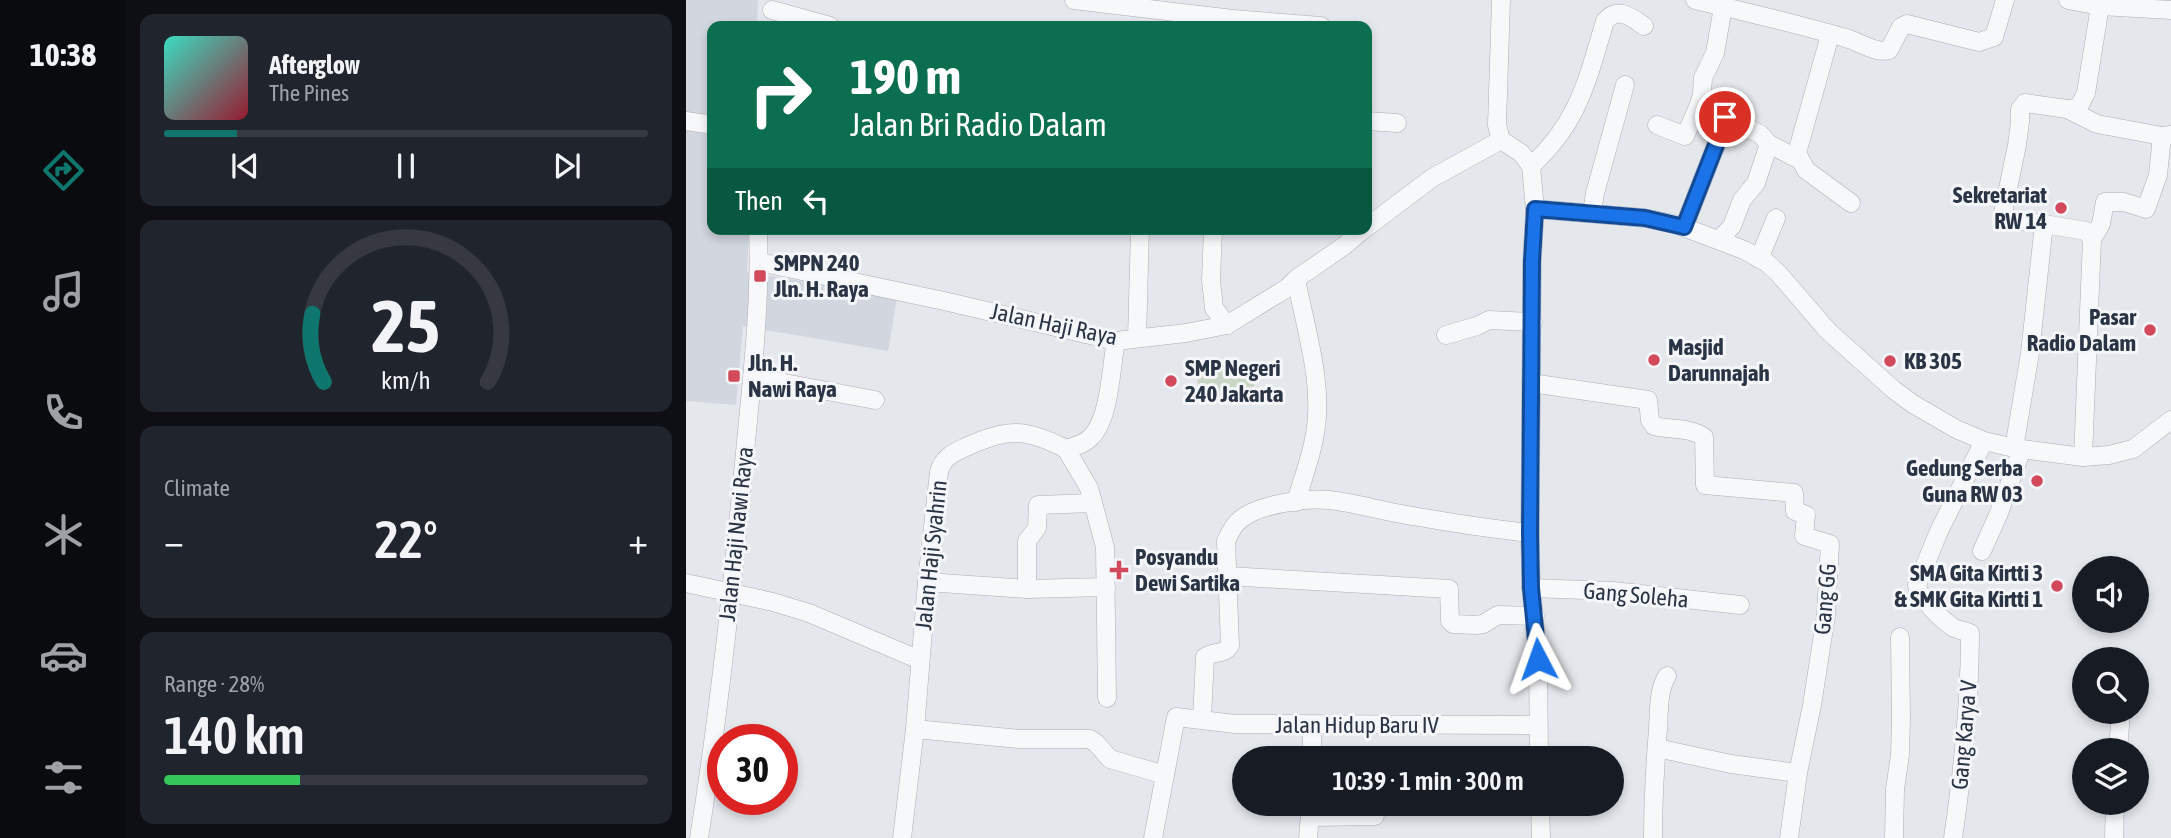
<!DOCTYPE html>
<meta charset="utf-8">
<style>
body{margin:0;font-family:"Asap Condensed",sans-serif;background:#20242c;color:#f1f3f6;height:100vh;display:flex;flex-direction:column;font-size:26px;white-space:nowrap}
*{box-sizing:border-box;margin:0}
p{font-size:23px;color:#9ea1a6}
.icon{flex:none;width:38px;height:38px;fill:none;stroke:currentColor;stroke-width:2;stroke-linecap:round;stroke-linejoin:round}
.map{position:relative;flex:1;overflow:hidden}
.panel{display:flex;flex-direction:column;gap:14px;padding:14px;background:#0d0f14;width:560px}
.panel>*{flex:none}
.top-card{position:absolute;left:21px;top:21px;width:665px;height:214px;border-radius:14px;box-shadow:0 4px 10px #0003;background:#0b6e4f;color:#fff;overflow:hidden}
.buttons{position:absolute;left:1386px;top:556px;display:grid;gap:14px}
.buttons a{display:grid;place-items:center;width:77px;height:77px;border-radius:50%;background:#171b24;box-shadow:0 4px 10px #0003;font-size:35px}
.speed{position:absolute;left:21px;top:724px;display:flex;gap:14px;font-size:35px;font-weight:700;text-align:center}
.speed>*{display:grid;place-content:center;width:91px;height:91px;border-radius:50%;background:#171b24;box-shadow:0 4px 10px #0003;line-height:1}
.speed .limit{border:10px solid #d22;background:#fff;color:#111}
.pin{position:absolute;display:grid;place-items:center;width:60px;height:60px;color:#fff;margin:-30px;border:4px solid #fff;border-radius:50%;box-shadow:0 2px 7px #0007}
.me{position:absolute;width:77px;margin:-38px;rotate:356deg;stroke-linejoin:round;filter:drop-shadow(0 0 5px #0008)}
.turn{display:flex;align-items:center;gap:24px;height:147px;padding:0 28px;font-size:32px}
.turn .icon{width:91px;height:91px;stroke-width:2.5}
.turn b{display:block;font-size:49px;line-height:60px}
.then{display:flex;align-items:center;height:66px;padding:0 28px;background:#0003;gap:14px;font-size:26px}
.big{font-size:52px;font-weight:600;line-height:1.1}
.panel .tile{flex:1;display:flex;flex-direction:column;justify-content:center;gap:10px;min-width:0;padding:0 24px;border-radius:14px;background:#20242c}
.panel .dial{align-items:center;gap:0}
.dial svg{height:182px;overflow:visible;fill:none;stroke:#363941;stroke-width:7;stroke-linecap:round;text-anchor:middle}
.dial text{fill:#f1f3f6;stroke:none}
.song{display:flex;align-items:center;gap:21px}
.cover{width:84px;height:84px;border-radius:10px;background:linear-gradient(135deg,hsl(170 70% 55%),hsl(350 70% 35%))}
.played{height:7px;border-radius:4px;background:linear-gradient(90deg,#0f766e 15%,#363941 15%)}
.keys{display:flex;justify-content:space-around;direction:ltr}
.heat{display:flex;justify-content:space-between;align-items:center;font-size:38px;direction:ltr}
.charge{height:10px;border-radius:5px;background:linear-gradient(90deg,#34c759 28%,#363941 0)}
.trip{position:absolute;left:546px;top:746px;width:392px;height:70px;border-radius:35px;background:#171b24;box-shadow:0 4px 10px #0003;font-weight:600;line-height:70px;text-align:center}
main{display:flex;flex:1;min-height:0}
.dock{display:flex;flex-direction:column;width:126px;justify-content:space-around;align-items:center;background:#090b0e;color:#9ea1a6}
.dock .icon{width:49px;height:49px}
.dock .active{color:#0f766e}
.dock b{font-size:32px;color:#f1f3f6}
.map>svg:first-child{display:block}
</style>
<main>
<nav class="dock">
<b>10:38</b>
<svg class="icon active" aria-label="directions" viewBox="0 0 24 24"><path d="M12 3l9 9-9 9-9-9zM9 14v-3h6M13 9l2 2-2 2"/></svg>
<svg class="icon" aria-label="music" viewBox="0 0 24 24"><path d="M9 18V5l10-2v13"/><circle cx="6" cy="18" r="3"/><circle cx="16" cy="16" r="3"/></svg>
<svg class="icon" aria-label="phone" viewBox="0 0 24 24"><path d="M5 4h4l2 5-3 2q2 4 5 5l2-3 5 2v4C11 20 4 13 5 4z"/></svg>
<svg class="icon" aria-label="climate" viewBox="0 0 24 24"><path d="M12 3v18M4 7l16 10M4 17L20 7"/></svg>
<svg class="icon" aria-label="car" viewBox="0 0 24 24"><path d="M5 17H2v-5l4-1 3-4h7l3 4 3 1v5h-3M9 17h6M6 11h13"/><circle cx="7" cy="17" r="2"/><circle cx="17" cy="17" r="2"/></svg>
<svg class="icon" aria-label="filters" viewBox="0 0 24 24"><path d="M4 7h16M4 17h16"/><circle cx="9" cy="7" r="2"/><circle cx="15" cy="17" r="2"/></svg>
</nav>
<section class="panel">
<div class="tile">
<div class="song"><i class="cover"></i><div><b>Afterglow</b><p>The Pines</p></div></div>
<div class="played"></div>
<div class="keys"><svg class="icon" aria-label="previous" viewBox="0 0 24 24"><path d="M18 5L8 12l10 7zM5 5v14"/></svg><svg class="icon" aria-label="pause" viewBox="0 0 24 24"><path d="M8 5v14M16 5v14"/></svg><svg class="icon" aria-label="next" viewBox="0 0 24 24"><path d="M6 5l10 7-10 7zM19 5v14"/></svg></div>
</div>
<div class="tile dial"><svg viewBox="0 0 100 80">
<path d="M14 69A42 42 0 1 1 86 69"/>
<path d="M14 69A42 42 0 0 1 9 39" stroke="#0f766e"/>
<text x="50" y="56" font-size="32" font-weight="700">25</text>
<text x="50" y="72" font-size="11">km/h</text>
</svg></div>
<div class="tile"><p>Climate</p>
<div class="heat"><a>−</a><b class="big">22°</b><a>+</a></div>
</div>
<div class="tile"><p>Range · 28%</p><b class="big">140 km</b><div class="charge"></div></div>
</section>
<div class="map">
<svg width="1485" height="838" viewBox="0 0 1485 838">
<rect width="100%" height="100%" fill="#e4e7ec"/>
<polygon fill="#d2d6de" points="0,0 72,0 71,26 26,26 26,229 63,229 61,272 211,297 202,351 57,326 50,405 0,401"/>
<polygon fill="#c9d6c5" points="565,362 569,393 514,400 510,369"/>
<g fill="none" stroke-linecap="round" stroke-linejoin="round">
<defs>
<g id="minor">
<polyline points="388,0 547,19 635,26"/>
<polyline points="815,0 811,125 815,140 835,153 845,166 849,209 846,261 844,533 845,588 852,659 853,758"/>
<path d="M 1009,0 C 1060,12 1112,24 1163,39 C 1174,43 1192,54 1203,50 L 1215,27 L 1221,24 L 1293,42 L 1308,37 L 1319,0"/>
<polyline points="1382,0 1414,6 1485,10"/>
<polyline points="86,10 144,26"/>
<polyline points="1144,35 1111,153 1120,170 1165,203"/>
<polyline points="1013,105 1074,134 1083,144 1112,159"/>
<polyline points="1381,109 1411,124 1476,136 1485,135"/>
<polyline points="0,121 26,125"/>
<polyline points="681,121 711,123"/>
<polyline points="971,125 999,136 1013,105 1016,94 1017,78 1029,53 1037,7"/>
<path d="M 845,166 C 893,122 901,81 919,21 C 932,6 945,17 958,26"/>
<polyline points="849,209 959,218 992,225 1058,250 1080,262 1092,273 1142,331 1208,390 1227,404 1270,429 1298,441 1328,448 1397,457 1423,455 1447,449 1485,420"/>
<polyline points="906,213 909,193 939,85"/>
<polyline points="1358,224 1319,219 1317,213 1331,145 1334,122 1334,109 1339,103 1381,109 1392,108 1400,93 1414,6"/>
<polyline points="681,227 746,178 815,140"/>
<polyline points="998,227 1039,122 1039,117"/>
<polyline points="527,229 525,280 528,308 541,325"/>
<polyline points="1406,239 1415,224 1419,202 1438,202 1460,209 1472,175 1476,136"/>
<polyline points="1033,240 1046,226 1056,200 1070,183 1083,144"/>
<polyline points="1073,259 1090,218"/>
<polyline points="73,262 258,301 430,341 500,333 541,325 601,288 610,279 658,246 678,229"/>
<path d="M 610,279 C 620,331 639,387 628,439 C 624,460 616,481 610,502"/>
<polyline points="760,335 791,326 803,320 847,322"/>
<polyline points="451,338 454,229"/>
<polyline points="66,377 189,400"/>
<path d="M 845,383 L 962,400 L 964,420 L 968,426 C 984,430 1004,427 1018,437 L 1019,485 L 1108,493 L 1109,511 L 1120,515 L 1118,536 L 1144,544 L 1140,615 L 1126,705 L 1112,773 L 1103,838"/>
<polyline points="1328,448 1344,353 1358,224 1400,231 1406,239 1397,457"/>
<polyline points="380,449 403,488 419,547 421,698"/>
<polyline points="1296,551 1313,513 1336,449"/>
<polyline points="541,576 763,589 764,621 767,624 790,625 797,624 812,615 849,616"/>
<polyline points="241,582 341,589 420,587"/>
<polyline points="0,583 87,602 123,613 234,660"/>
<polyline points="845,588 927,591 1054,605"/>
<polyline points="341,589 341,541 351,528 352,505 407,503"/>
<path d="M 516,719 L 519,657 C 528,651 539,655 544,645 L 540,541 C 544,532 548,524 555,519 C 574,504 619,498 643,500 C 671,503 699,512 727,516 C 766,523 805,529 844,533"/>
<polyline points="229,729 333,739 404,739 410,743 424,759 479,775"/>
<polyline points="971,748 1045,764 1112,773"/>
<polyline points="1432,751 1435,712"/>
<polyline points="626,758 626,725"/>
<polyline points="854,803 855,838"/>
<polyline points="625,817 689,816"/>
<path d="M 13,838 C 33,714 46,588 58,463 C 65,386 75,307 72,229"/>
<path d="M 216,838 L 229,729 L 241,582 L 253,472 C 257,457 267,453 280,447 C 321,428 340,428 380,449 C 389,446 399,444 405,437 C 424,419 425,366 430,341"/>
<polyline points="467,838 490,717 549,724 852,725"/>
<polyline points="622,838 625,803"/>
<path d="M 967,838 C 967,801 969,766 972,729 C 973,713 972,690 981,676"/>
<polyline points="1208,838 1209,789 1214,755 1215,719 1214,637"/>
<path d="M 1267,838 C 1277,770 1284,702 1284,633 C 1279,631 1273,630 1268,628 C 1257,621 1232,597 1231,585 L 1253,531 L 1298,441"/>
<polyline points="1428,838 1429,803"/>
</g>
</defs>
<use href="#minor" stroke="#a9aeb7" stroke-width="19"/>
<use href="#minor" stroke="#f7f8fa" stroke-width="18"/>
</g>
<g fill="none" stroke-linecap="round" stroke-linejoin="round">
<defs>
<polyline id="route" points="852,659 845,588 844,533 846,261 849,209 959,218 998,227 1039,122 1039,117"/>
</defs>
<use href="#route" stroke="#114b97" stroke-width="18"/>
<use href="#route" stroke="#1a73e8" stroke-width="12"/>
</g>
<g fill="#d1495b" stroke="#f4f6f9" stroke-width="2.5">
<circle cx="1375" cy="208" r="7"/>
<rect x="67" y="269" width="14" height="14" rx="3.5"/>
<circle cx="1464" cy="330" r="7"/>
<circle cx="968" cy="360" r="7"/>
<circle cx="1204" cy="361" r="7"/>
<rect x="41" y="369" width="14" height="14" rx="3.5"/>
<circle cx="485" cy="381" r="7"/>
<circle cx="1351" cy="481" r="7"/>
<path d="M429.5 559.5h7v7h7v7h-7v7h-7v-7h-7v-7h7z"/>
<circle cx="1371" cy="586" r="7"/>
</g>
<g text-anchor="middle" dominant-baseline="central" stroke-width="6" stroke-linejoin="round" paint-order="stroke">
<g font-size="23" font-weight="bold" fill="#2b3445" stroke="#f4f6f9" text-anchor="start">
<text x="1361" y="195" text-anchor="end">Sekretariat<tspan x="1361" dy="26">RW 14</tspan></text>
<text x="88" y="263">SMPN 240<tspan x="88" dy="26">Jln. H. Raya</tspan></text>
<text x="1450" y="317" text-anchor="end">Pasar<tspan x="1450" dy="26">Radio Dalam</tspan></text>
<text x="982" y="347">Masjid<tspan x="982" dy="26">Darunnajah</tspan></text>
<text x="1218" y="361">KB 305</text>
<text x="62" y="363">Jln. H.<tspan x="62" dy="26">Nawi Raya</tspan></text>
<text x="499" y="368">SMP Negeri<tspan x="499" dy="26">240 Jakarta</tspan></text>
<text x="1337" y="468" text-anchor="end">Gedung Serba<tspan x="1337" dy="26">Guna RW 03</tspan></text>
<text x="449" y="557">Posyandu<tspan x="449" dy="26">Dewi Sartika</tspan></text>
<text x="1357" y="573" text-anchor="end">SMA Gita Kirtti 3<tspan x="1357" dy="26">&amp; SMK Gita Kirtti 1</tspan></text>
</g>
<g font-size="23" fill="#2b3445" stroke="#f4f6f9">
<text transform="translate(368 324) rotate(12)">Jalan Haji Raya</text>
<text transform="translate(50 534) rotate(-84)">Jalan Haji Nawi Raya</text>
<text transform="translate(245 555) rotate(-84)">Jalan Haji Syahrin</text>
<text transform="translate(950 595) rotate(5)">Gang Soleha</text>
<text transform="translate(1139 599) rotate(-85)">Gang GG</text>
<text x="671" y="725">Jalan Hidup Baru IV</text>
<text transform="translate(1278 735) rotate(-85)">Gang Karya V</text>
</g>
</g>
</svg>
<div class="buttons">
<a><svg class="icon" aria-label="sound" viewBox="0 0 24 24"><path d="M4 9h4l5-4v14l-5-4H4zM17 9q2 3 0 6"/></svg></a>
<a><svg class="icon" aria-label="search" viewBox="0 0 24 24"><circle cx="10" cy="10" r="6"/><path d="M15 15l6 6"/></svg></a>
<a><svg class="icon" aria-label="layers" viewBox="0 0 24 24"><path d="M12 4l9 5-9 5-9-5zM3 14l9 5 9-5"/></svg></a>
</div>
<div class="speed"><div class="limit">30</div></div>
<div class="pin" style="left:1039px;top:117px;background:#d93025"><svg class="icon" aria-label="arrive" viewBox="0 0 24 24"><path d="M6 21V4h12l-3 4 3 4H6"/></svg></div>
<svg class="me" style="left:852px;top:659px" viewBox="-20 -20 40 40"><path d="M0-17L14 15 0 8-14 15z" fill="#1a73e8" stroke="#fff" stroke-width="4"/></svg>
<div class="trip">10:39 · 1 min · 300 m</div>
<div class="top-card">
<div class="turn"><svg class="icon" aria-label="right" viewBox="0 0 24 24"><path d="M7 20v-9h11M14 6l5 5-5 5"/></svg><div><b>190 m</b>Jalan Bri Radio Dalam</div></div>
<div class="then">Then<svg class="icon" aria-label="left" viewBox="0 0 24 24"><path d="M17 20v-9H6M10 6l-5 5 5 5"/></svg></div>
</div>
</div>
</main>
